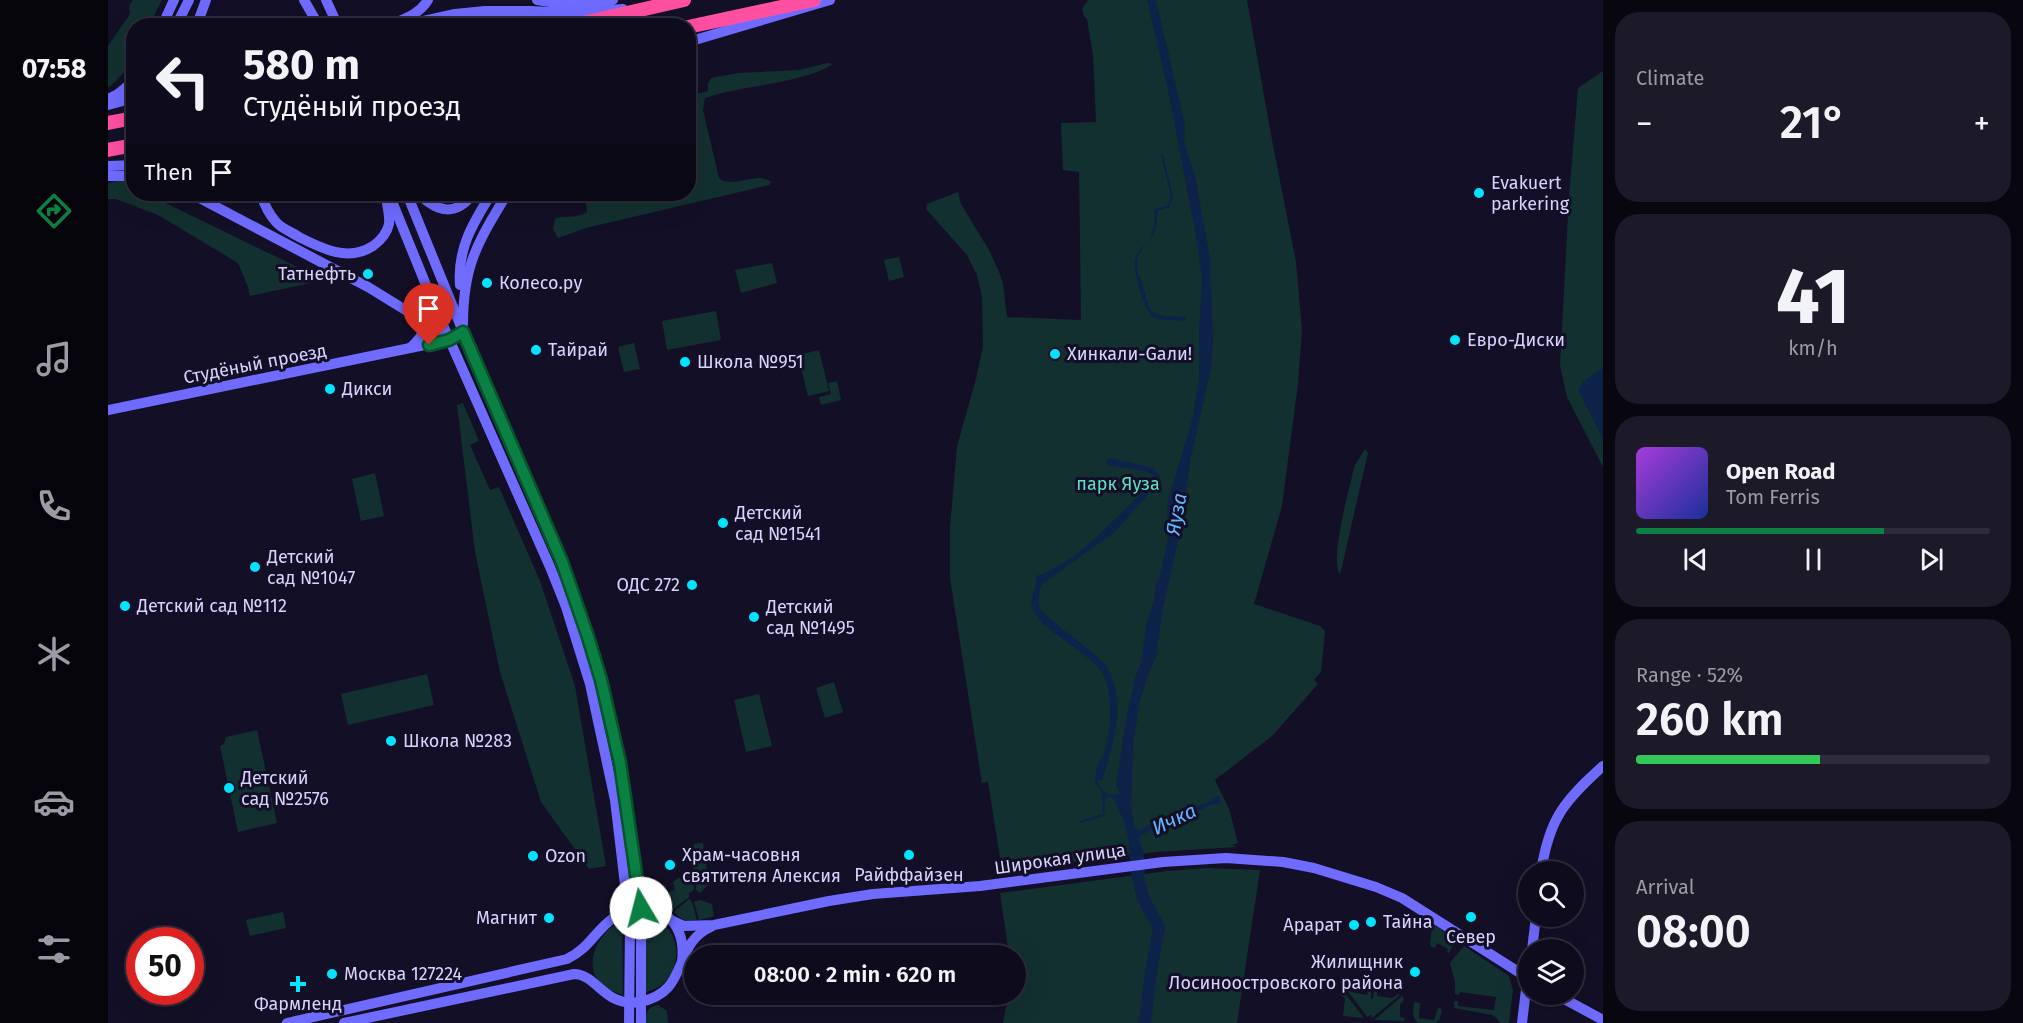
<!DOCTYPE html>
<meta charset="utf-8">
<style>
body{margin:0;font-family:"Fira Sans",sans-serif;background:#1c1929;color:#f1f3f6;height:100vh;display:flex;flex-direction:column;font-size:22px;white-space:nowrap}
*{box-sizing:border-box;margin:0}
p{font-size:20px;color:#9b9ba3}
.icon{flex:none;width:33px;height:33px;fill:none;stroke:currentColor;stroke-width:2;stroke-linecap:round;stroke-linejoin:round}
.map{position:relative;flex:1;overflow:hidden}
.side{display:flex;flex-direction:column;gap:12px;padding:12px;background:#08060f;width:420px}
.side>*{flex:none}
.banner{position:absolute;left:18px;top:18px;width:570px;height:183px;border-radius:24px;box-shadow:0 6px 24px #0002,0 0 0 2px #2e2b3b;background:#0e0b1c;color:#f1f3f6;overflow:hidden}
.fabs{position:absolute;left:1410px;top:861px;display:grid;gap:12px}
.fabs a{display:grid;place-items:center;width:66px;height:66px;border-radius:50%;background:#0e0b1c;box-shadow:0 6px 24px #0002,0 0 0 2px #2e2b3b;font-size:30px}
.speed{position:absolute;left:18px;top:927px;display:flex;gap:12px;font-size:30px;font-weight:700;text-align:center}
.speed>*{display:grid;place-content:center;width:78px;height:78px;border-radius:50%;background:#0e0b1c;box-shadow:0 6px 24px #0002,0 0 0 2px #2e2b3b;line-height:1}
.speed .limit{border:9px solid #d22;background:#fff;color:#111}
.pin{position:absolute;display:grid;place-items:center;width:51px;height:51px;color:#fff;margin:-62px -26px;border-radius:50% 50% 50% 0;rotate:-45deg;box-shadow:0 0 6px #0007}
.pin .icon{rotate:45deg}
.me{position:absolute;width:66px;margin:-33px;rotate:352deg;stroke-linejoin:round;filter:drop-shadow(0 0 4px #0008)}
.turn{display:flex;align-items:center;gap:21px;height:126px;padding:0 18px;font-size:27px}
.turn .icon{width:78px;height:78px;stroke-width:2.5}
.turn b{display:block;font-size:42px;line-height:51px}
.then{display:flex;align-items:center;height:57px;padding:0 18px;background:#0003;gap:12px;font-size:22px}
.big{font-size:45px;font-weight:600;line-height:1.1}
.side .widget{flex:1;display:flex;flex-direction:column;justify-content:center;gap:9px;min-width:0;padding:0 21px;border-radius:24px;background:#1c1929}
.side .dial{align-items:center;gap:0}
.dial b{font-size:78px;line-height:1}
.song{display:flex;align-items:center;gap:18px}
.cover{width:72px;height:72px;border-radius:9px;background:linear-gradient(135deg,hsl(280 70% 55%),hsl(230 70% 35%))}
.played{height:6px;border-radius:3px;background:linear-gradient(90deg,#0b8043 70%,#2e2b3b 70%)}
.keys{display:flex;justify-content:space-around;direction:ltr}
.heat{display:flex;justify-content:space-between;align-items:center;font-size:33px;direction:ltr}
.charge{height:9px;border-radius:4px;background:linear-gradient(90deg,#34c759 52%,#2e2b3b 0)}
.trip{position:absolute;left:576px;top:945px;width:342px;height:60px;border-radius:30px;background:#0e0b1c;box-shadow:0 6px 24px #0002,0 0 0 2px #2e2b3b;font-weight:600;line-height:60px;text-align:center}
main{display:flex;flex:1;min-height:0}
.tab-bar{display:flex;flex-direction:column;width:108px;justify-content:space-around;align-items:center;background:#06040b;color:#9b9ba3}
.tab-bar .icon{width:42px;height:42px}
.tab-bar .current{color:#0b8043}
.tab-bar b{font-size:27px;color:#f1f3f6}
.map>svg:first-child{display:block}
</style>
<main>
<nav class="tab-bar">
<b>07:58</b>
<svg class="icon current" aria-label="directions" viewBox="0 0 24 24"><path d="M12 3l9 9-9 9-9-9zM9 14v-3h6M13 9l2 2-2 2"/></svg>
<svg class="icon" aria-label="music" viewBox="0 0 24 24"><path d="M9 18V5l10-2v13"/><circle cx="6" cy="18" r="3"/><circle cx="16" cy="16" r="3"/></svg>
<svg class="icon" aria-label="phone" viewBox="0 0 24 24"><path d="M5 4h4l2 5-3 2q2 4 5 5l2-3 5 2v4C11 20 4 13 5 4z"/></svg>
<svg class="icon" aria-label="climate" viewBox="0 0 24 24"><path d="M12 3v18M4 7l16 10M4 17L20 7"/></svg>
<svg class="icon" aria-label="car" viewBox="0 0 24 24"><path d="M5 17H2v-5l4-1 3-4h7l3 4 3 1v5h-3M9 17h6M6 11h13"/><circle cx="7" cy="17" r="2"/><circle cx="17" cy="17" r="2"/></svg>
<svg class="icon" aria-label="filters" viewBox="0 0 24 24"><path d="M4 7h16M4 17h16"/><circle cx="9" cy="7" r="2"/><circle cx="15" cy="17" r="2"/></svg>
</nav>
<div class="map">
<svg width="1495" height="1023" viewBox="0 0 1495 1023">
<rect width="100%" height="100%" fill="#130f26"/>
<g fill="#12302f">
<path d="M 25,0 L 54,0 L 41,25 L 26,26 C 26,56 25,67 0,88 L 0,46 L 22,14 L 21,6 Z"/>
<polygon points="980,0 1139,0 1164,140 1188,262 1194,330 1190,384 1174,506 1146,604 1212,626 1217,631 1213,672 1206,680 1210,684 1164,736 1107,780 1121,809 1130,843 1124,845 1129,847 1049,852 896,870 893,864 880,782 874,783 842,578 842,527 849,446 868,379 875,347 874,297 869,275 859,255 818,209 819,204 850,192 853,204 881,250 892,274 895,284 899,317 973,320 971,172 955,170 953,123 988,122 985,55 979,19 976,16 974,9"/>
<path d="M 719,63 L 725,64 C 694,84 634,85 597,98 L 595,110 L 611,178 C 626,190 649,170 663,182 L 661,185 L 478,228 L 450,238 L 445,229 L 447,219 C 456,214 465,220 479,212 L 477,194 L 580,194 L 581,96 L 600,91 L 600,84 L 603,78 L 630,73 L 691,70 Z"/>
<polygon points="1495,71 1495,467 1459,397 1452,365 1461,196 1470,88"/>
<polygon points="13,180 25,187 26,194 39,194 216,280 142,296 140,287 130,263 50,215 8,199 0,199 0,183"/>
<polygon points="791,257 796,277 781,281 776,260"/>
<polygon points="664,263 669,283 633,293 627,270"/>
<polygon points="608,311 613,340 559,350 554,321"/>
<polygon points="526,343 532,369 516,372 510,347"/>
<polygon points="711,350 721,391 700,396 690,355"/>
<polygon points="729,381 733,400 713,405 711,397 723,394 720,383"/>
<polygon points="355,403 371,441 362,445 382,490 391,487 432,581 467,686 498,866 481,869 433,802 392,672 367,552 349,405"/>
<path d="M 1257,449 L 1260,453 L 1233,571 L 1231,574 C 1223,554 1240,495 1245,472 L 1247,465 Z"/>
<polygon points="267,473 276,516 253,521 244,479"/>
<polygon points="319,674 326,705 240,725 233,694"/>
<polygon points="726,682 735,712 717,718 708,688"/>
<polygon points="651,694 664,746 638,752 626,700"/>
<polygon points="149,730 169,823 130,832 112,746 116,744 118,737"/>
<polygon points="590,843 595,843 601,884 592,893 588,890 587,872 578,848"/>
<polygon points="1099,868 1152,870 1129,1023 895,1023 900,995 908,994 908,956 901,955 892,893 1059,871"/>
<polygon points="585,873 586,890 581,893 581,897 564,910 561,892 567,890 565,882 572,877"/>
<path d="M 581,899 L 584,902 L 589,920 C 577,923 574,920 566,912 Z"/>
<polygon points="592,900 604,904 606,916 591,920 586,902"/>
<polygon points="175,912 178,928 142,936 138,920"/>
<path d="M 545,918 C 569,927 575,956 561,977 C 556,985 547,989 538,992 L 538,919 Z"/>
<path d="M 514,921 L 515,995 C 506,992 496,988 490,980 C 475,961 494,928 514,921 Z"/>
<polygon points="1324,923 1348,940 1341,953 1339,952 1340,949 1329,943 1327,948 1322,946"/>
<polygon points="1356,946 1401,976 1405,990 1401,1023 1392,1023 1389,1018 1384,1015 1346,1008 1346,1001 1350,1001 1350,1006 1386,1010 1388,997 1352,992 1351,995 1347,994 1347,982 1342,963"/>
<polygon points="1236,986 1241,987 1243,992 1259,995 1260,991 1263,991 1263,999 1265,999 1266,991 1269,992 1269,996 1284,998 1290,994 1292,995 1264,1018 1263,1015 1259,1017"/>
<polygon points="1233,988 1256,1018 1235,1016 1237,998 1232,995"/>
<polygon points="1294,996 1296,1000 1292,1004 1292,1017 1297,1018 1296,1021 1266,1020"/>
<polygon points="1306,1002 1312,1003 1311,1018 1326,1020 1330,1008 1334,1009 1332,1019 1328,1023 1309,1023 1305,1015"/>
<path d="M 550,1005 L 559,1011 L 560,1023 L 537,1023 C 538,1013 539,1007 550,1005 Z"/>
</g>
<g fill="#0c2248">
<path d="M 1039,0 L 1048,0 L 1077,125 L 1076,141 L 1087,176 L 1102,258 L 1105,338 L 1103,369 L 1083,457 L 1072,533 L 1055,607 L 1048,657 L 1039,678 L 1032,701 L 1025,745 L 1023,806 L 1027,828 L 1031,830 L 1064,814 L 1103,801 L 1106,797 L 1112,796 L 1112,804 L 1102,805 L 1073,820 L 1062,822 L 1033,835 L 1031,840 C 1038,853 1039,876 1032,889 C 1021,877 1022,862 1021,845 C 1019,829 1013,809 1003,797 L 998,797 L 995,807 L 993,790 L 1002,795 L 1011,794 L 1012,792 L 1008,785 L 1019,714 L 1028,674 L 1033,662 L 1039,621 L 1046,602 L 1048,584 L 1052,576 L 1055,559 L 1058,549 L 1061,525 L 1059,514 L 1060,501 L 1084,420 L 1091,377 L 1091,334 L 1094,277 L 1087,231 L 1061,95 Z"/>
<path d="M 1046,209 L 1049,211 C 1051,242 1033,240 1029,261 C 1029,265 1030,271 1030,276 L 1033,278 C 1043,315 1038,316 1078,317 L 1078,321 C 1068,320 1055,321 1045,317 C 1036,312 1025,271 1027,260 C 1029,250 1038,245 1042,237 C 1047,228 1047,219 1046,209 Z"/>
<polygon points="1495,368 1495,439 1470,390 1476,381"/>
<path d="M 1003,458 L 1045,468 L 1052,476 L 1046,488 L 1007,532 L 933,585 C 931,593 929,600 932,608 C 934,613 941,617 945,621 C 957,632 994,657 1000,669 C 1019,705 1005,745 994,781 L 987,779 C 988,774 988,767 991,762 C 994,757 994,759 996,754 C 1003,733 1007,686 991,669 C 980,656 965,647 952,637 C 942,630 928,620 924,607 C 922,596 929,586 928,576 C 962,566 996,530 1020,506 C 1029,496 1039,489 1045,478 L 1044,474 L 1037,471 L 1001,466 L 997,462 Z"/>
</g>
<g fill="none" stroke-linecap="round" stroke-linejoin="round">
<g stroke="#0c2248" stroke-width="2">
<polyline points="1048,213 1048,210 1061,206 1064,196 1054,155"/>
<polyline points="990,779 988,782 995,793"/>
<polyline points="972,822 995,815 996,803"/>
</g>
<polyline stroke="#0c2248" stroke-width="12" points="1029,873 1035,898 1051,927 1043,972 1037,1023"/>
<g stroke="#6f6bff" stroke-width="10">
<polyline points="196,0 211,26"/>
<polyline points="218,0 230,26"/>
<polyline points="429,0 462,5 505,0"/>
<polyline points="54,26 66,0"/>
<polyline points="68,26 81,0"/>
<polyline points="91,26 91,19 98,0"/>
<path d="M 280,26 C 295,19 311,15 320,0"/>
<polyline points="293,26 347,14 377,11 422,11 464,13 515,9"/>
<polyline points="580,42 722,0"/>
<polyline points="0,99 10,94 26,81"/>
<polyline points="0,105 26,98"/>
<polyline points="0,166 26,165"/>
<polyline points="0,176 26,176"/>
<polyline points="84,194 260,287 299,311 341,340"/>
<path d="M 153,194 C 156,204 161,214 168,222 C 174,229 184,232 191,237 C 215,249 240,262 265,246 C 272,241 279,233 281,224 C 282,216 279,205 278,197"/>
<polyline points="281,194 327,307 442,567 458,607 482,684 507,800 522,927 521,1023"/>
<polyline points="299,194 367,361 454,562 467,597 493,680 518,797 533,908 533,1023"/>
<path d="M 311,194 C 330,213 348,216 365,194"/>
<path d="M 352,285 C 349,249 365,223 383,194"/>
<path d="M 355,324 C 355,265 370,242 399,194"/>
<path d="M 302,348 C 317,335 324,320 322,301"/>
<polyline points="0,410 341,340 347,337"/>
<path d="M 1433,872 C 1441,819 1456,801 1495,766"/>
<polyline points="565,921 576,926 606,925 721,901 765,894 872,886 1055,862 1118,858 1146,860 1175,862 1206,868 1268,887 1294,898 1420,978"/>
<polyline points="1424,950 1428,916"/>
<polyline points="1447,994 1495,1020"/>
<path d="M 179,1023 L 459,959 C 489,945 491,915 529,909 C 540,907 552,910 560,917 C 574,929 576,946 574,963"/>
<path d="M 236,1023 L 466,974 C 489,974 497,1008 531,1002 C 583,993 563,944 603,927"/>
<polyline points="1414,1023 1420,973"/>
</g>
<g stroke="#ff4fa3" stroke-width="14">
<polyline points="462,26 576,0"/>
<polyline points="580,27 706,0"/>
<polyline points="0,123 26,118"/>
<polyline points="0,150 26,145"/>
</g>
</g>
<g fill="none" stroke-linecap="round" stroke-linejoin="round">
<defs>
<polyline id="route" points="321,345 341,340 355,332 454,562 480,637 493,680 512,763 533,908"/>
</defs>
<use href="#route" stroke="#07532c" stroke-width="15"/>
<use href="#route" stroke="#0b8043" stroke-width="10"/>
</g>
<g fill="#00e5ff" stroke="#130f26" stroke-width="2">
<circle cx="1371" cy="193" r="6"/>
<circle cx="260" cy="274" r="6"/>
<circle cx="379" cy="283" r="6"/>
<circle cx="1347" cy="340" r="6"/>
<circle cx="428" cy="350" r="6"/>
<circle cx="947" cy="354" r="6"/>
<circle cx="577" cy="362" r="6"/>
<circle cx="222" cy="389" r="6"/>
<circle cx="615" cy="523" r="6"/>
<circle cx="147" cy="567" r="6"/>
<circle cx="584" cy="585" r="6"/>
<circle cx="17" cy="606" r="6"/>
<circle cx="646" cy="617" r="6"/>
<circle cx="283" cy="741" r="6"/>
<circle cx="121" cy="788" r="6"/>
<circle cx="801" cy="855" r="6"/>
<circle cx="425" cy="856" r="6"/>
<circle cx="562" cy="865" r="6"/>
<circle cx="1363" cy="917" r="6"/>
<circle cx="441" cy="918" r="6"/>
<circle cx="1263" cy="922" r="6"/>
<circle cx="1246" cy="925" r="6"/>
<circle cx="1307" cy="972" r="6"/>
<circle cx="224" cy="974" r="6"/>
<path d="M187 975h6v6h6v6h-6v6h-6v-6h-6v-6h6z"/>
</g>
<g text-anchor="middle" dominant-baseline="central" stroke-width="6" stroke-linejoin="round" paint-order="stroke">
<g font-size="18" fill="#d9d4ff" stroke="#130f26" text-anchor="start">
<text x="1383" y="183">Evakuert<tspan x="1383" dy="21">parkering</tspan></text>
<text x="248" y="274" text-anchor="end">Татнефть</text>
<text x="391" y="283">Колесо.ру</text>
<text x="1359" y="340">Евро-Диски</text>
<text x="440" y="350">Тайрай</text>
<text x="959" y="354">Хинкали-Gали!</text>
<text x="589" y="362">Школа №951</text>
<text x="234" y="389">Дикси</text>
<text x="627" y="513">Детский<tspan x="627" dy="21">сад №1541</tspan></text>
<text x="159" y="557">Детский<tspan x="159" dy="21">сад №1047</tspan></text>
<text x="572" y="585" text-anchor="end">ОДС 272</text>
<text x="29" y="606">Детский сад №112</text>
<text x="658" y="607">Детский<tspan x="658" dy="21">сад №1495</tspan></text>
<text x="295" y="741">Школа №283</text>
<text x="133" y="778">Детский<tspan x="133" dy="21">сад №2576</tspan></text>
<text x="574" y="855">Храм-часовня<tspan x="574" dy="21">святителя Алексия</tspan></text>
<text x="437" y="856">Ozon</text>
<text x="801" y="875" text-anchor="middle">Райффайзен</text>
<text x="429" y="918" text-anchor="end">Магнит</text>
<text x="1275" y="922">Тайна</text>
<text x="1234" y="925" text-anchor="end">Арарат</text>
<text x="1363" y="937" text-anchor="middle">Север</text>
<text x="1295" y="962" text-anchor="end">Жилищник<tspan x="1295" dy="21">Лосиноостровского района</tspan></text>
<text x="236" y="974">Москва 127224</text>
<text x="190" y="1004" text-anchor="middle">Фармленд</text>
</g>
<g font-size="18" fill="#d9d4ff" stroke="#130f26">
<text transform="translate(147 364) rotate(-11)">Студёный проезд</text>
<text transform="translate(952 859) rotate(-8)">Широкая улица</text>
</g>
<g font-size="18" fill="#5fe0c0" stroke="#130f26">
<text x="1010" y="484">парк Яуза</text>
</g>
<g font-size="20" font-style="italic" fill="#62b6ff" stroke="#130f26">
<text transform="translate(1068 514) rotate(-80)">Яуза</text>
<text transform="translate(1066 819) rotate(-25)">Ичка</text>
</g>
</g>
</svg>
<div class="fabs">
<a><svg class="icon" aria-label="search" viewBox="0 0 24 24"><circle cx="10" cy="10" r="6"/><path d="M15 15l6 6"/></svg></a>
<a><svg class="icon" aria-label="layers" viewBox="0 0 24 24"><path d="M12 4l9 5-9 5-9-5zM3 14l9 5 9-5"/></svg></a>
</div>
<div class="speed"><div class="limit">50</div></div>
<div class="pin" style="left:321px;top:345px;background:#d93025"><svg class="icon" aria-label="arrive" viewBox="0 0 24 24"><path d="M6 21V4h12l-3 4 3 4H6"/></svg></div>
<svg class="me" style="left:533px;top:908px" viewBox="-20 -20 40 40"><circle r="19" fill="#fff"/><path d="M0-13L10 11 0 6-10 11z" fill="#0b8043"/></svg>
<div class="trip">08:00 · 2 min · 620 m</div>
<div class="banner">
<div class="turn"><svg class="icon" aria-label="left" viewBox="0 0 24 24"><path d="M17 20v-9H6M10 6l-5 5 5 5"/></svg><div><b>580 m</b>Студёный проезд</div></div>
<div class="then">Then<svg class="icon" aria-label="arrive" viewBox="0 0 24 24"><path d="M6 21V4h12l-3 4 3 4H6"/></svg></div>
</div>
</div>
<section class="side">
<div class="widget"><p>Climate</p>
<div class="heat"><a>−</a><b class="big">21°</b><a>+</a></div>
</div>
<div class="widget dial"><b>41</b><p>km/h</p></div>
<div class="widget">
<div class="song"><i class="cover"></i><div><b>Open Road</b><p>Tom Ferris</p></div></div>
<div class="played"></div>
<div class="keys"><svg class="icon" aria-label="previous" viewBox="0 0 24 24"><path d="M18 5L8 12l10 7zM5 5v14"/></svg><svg class="icon" aria-label="pause" viewBox="0 0 24 24"><path d="M8 5v14M16 5v14"/></svg><svg class="icon" aria-label="next" viewBox="0 0 24 24"><path d="M6 5l10 7-10 7zM19 5v14"/></svg></div>
</div>
<div class="widget"><p>Range · 52%</p><b class="big">260 km</b><div class="charge"></div></div>
<div class="widget"><p>Arrival</p><b class="big">08:00</b></div>
</section>
</main>
